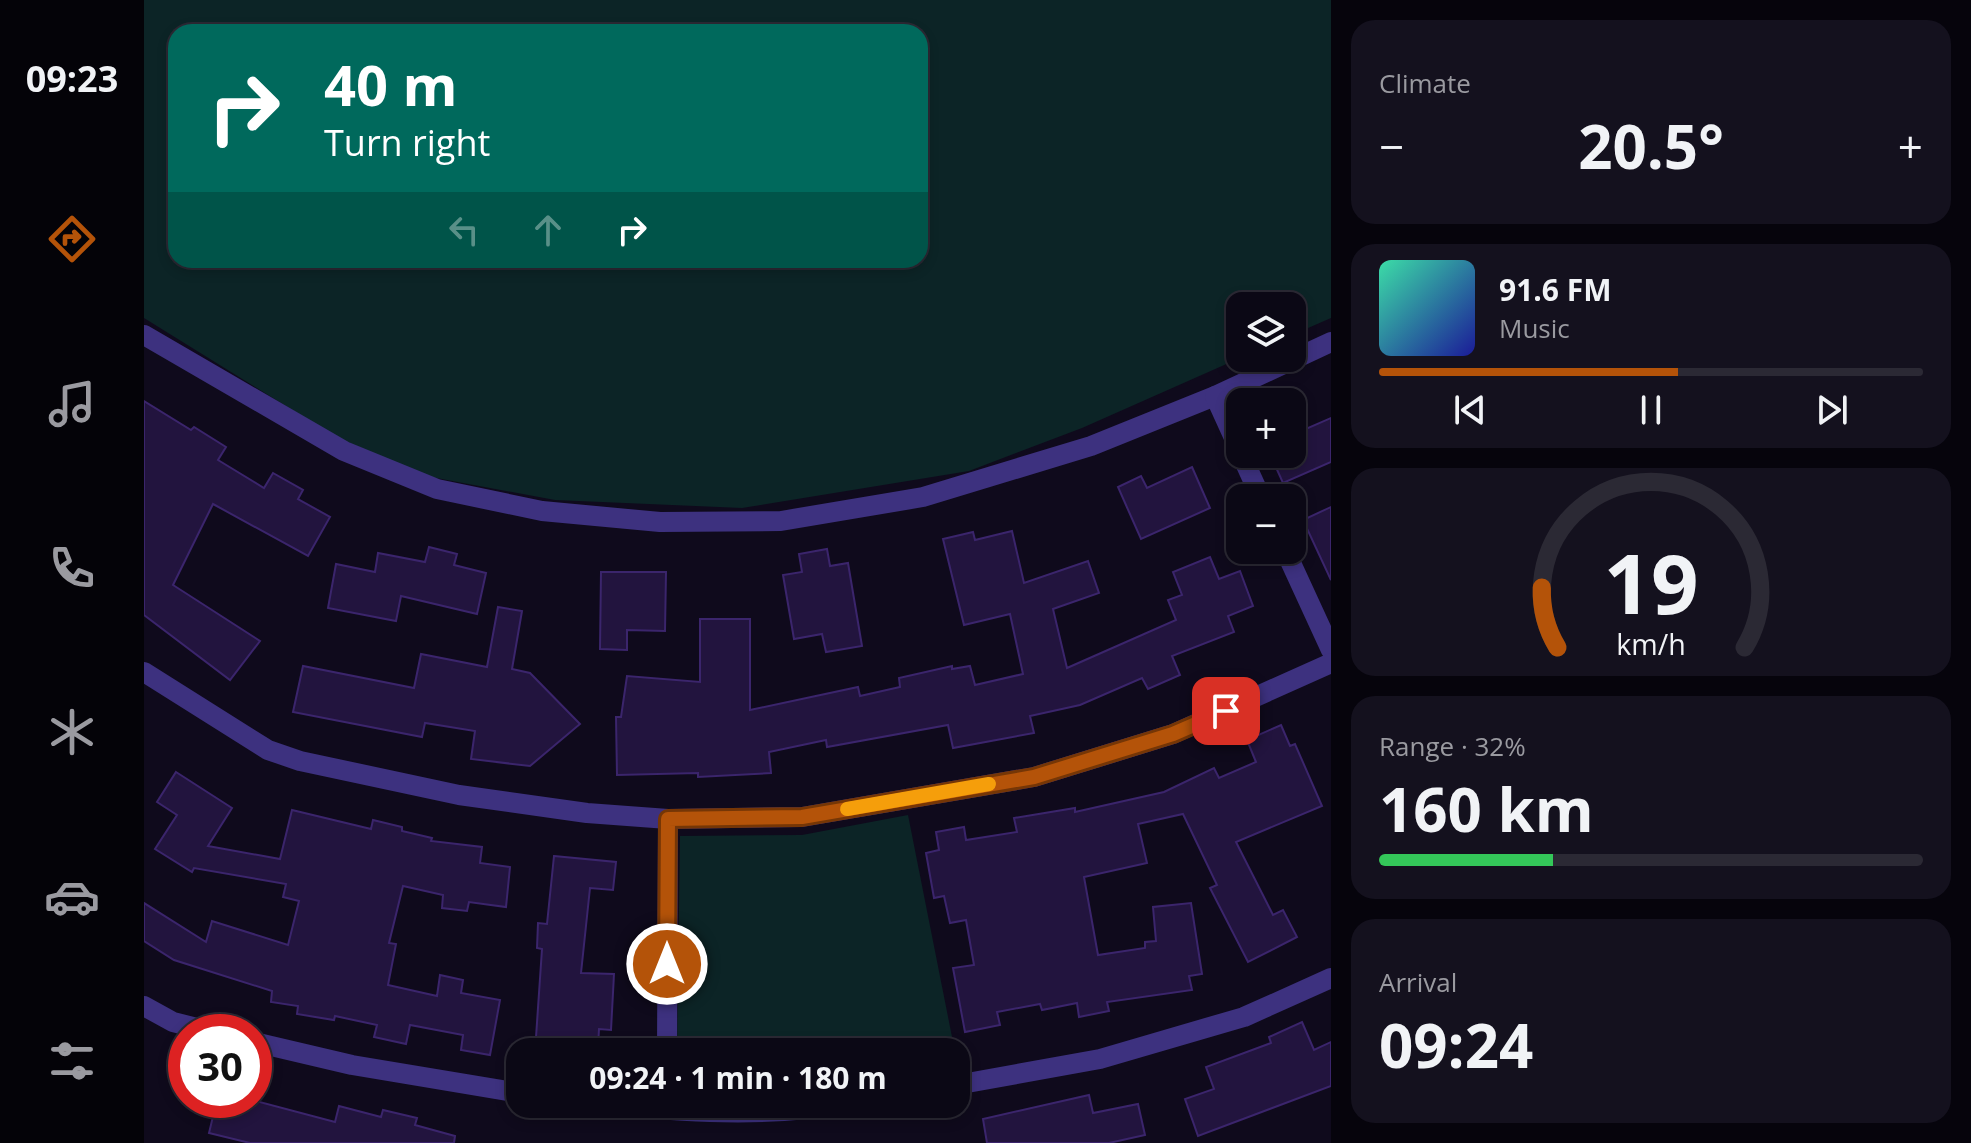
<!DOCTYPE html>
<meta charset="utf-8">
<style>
body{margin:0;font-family:"Open Sans",sans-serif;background:#14111e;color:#f1f3f6;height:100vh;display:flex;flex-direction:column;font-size:30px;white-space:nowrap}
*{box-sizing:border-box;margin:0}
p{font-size:26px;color:#9a9aa0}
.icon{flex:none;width:44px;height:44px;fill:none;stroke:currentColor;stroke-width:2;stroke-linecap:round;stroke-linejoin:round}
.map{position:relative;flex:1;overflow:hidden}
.drawer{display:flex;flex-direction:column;gap:20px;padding:20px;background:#06040c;width:640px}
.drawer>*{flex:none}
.banner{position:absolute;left:24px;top:24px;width:760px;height:244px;border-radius:24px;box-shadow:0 4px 12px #0003,0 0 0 2px #2b2934;background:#00695c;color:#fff;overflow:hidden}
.tools{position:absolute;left:1082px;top:292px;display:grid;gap:16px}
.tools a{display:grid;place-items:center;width:80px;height:80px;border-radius:16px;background:#0b0815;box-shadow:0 4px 12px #0003,0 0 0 2px #2b2934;font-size:40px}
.speed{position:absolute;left:24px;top:1014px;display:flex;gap:16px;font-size:40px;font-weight:700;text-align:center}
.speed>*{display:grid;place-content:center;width:104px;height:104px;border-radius:50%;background:#0b0815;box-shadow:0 4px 12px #0003,0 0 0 2px #2b2934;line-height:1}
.speed .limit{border:12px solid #d22;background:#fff;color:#111}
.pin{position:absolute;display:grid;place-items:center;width:68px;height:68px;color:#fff;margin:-34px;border-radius:16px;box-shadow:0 4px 12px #0006}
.me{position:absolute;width:88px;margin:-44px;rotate:0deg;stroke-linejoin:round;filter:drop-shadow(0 0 6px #0008)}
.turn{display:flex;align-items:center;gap:28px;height:168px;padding:0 24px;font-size:36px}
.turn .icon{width:104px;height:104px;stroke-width:2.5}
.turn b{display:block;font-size:56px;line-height:68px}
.lanes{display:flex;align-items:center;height:76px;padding:0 24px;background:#0003;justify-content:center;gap:40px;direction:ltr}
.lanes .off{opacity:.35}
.big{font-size:60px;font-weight:700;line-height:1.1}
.drawer .widget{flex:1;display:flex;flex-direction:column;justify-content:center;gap:12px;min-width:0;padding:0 28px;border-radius:24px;background:#14111e}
.drawer .dial{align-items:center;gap:0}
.dial svg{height:208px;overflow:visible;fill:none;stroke:#2b2934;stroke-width:7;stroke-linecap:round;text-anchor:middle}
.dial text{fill:#f1f3f6;stroke:none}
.song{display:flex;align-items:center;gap:24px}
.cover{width:96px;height:96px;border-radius:12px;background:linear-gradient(135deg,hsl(160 70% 55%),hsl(240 70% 35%))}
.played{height:8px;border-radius:4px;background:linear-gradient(90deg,#b45309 55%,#2b2934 55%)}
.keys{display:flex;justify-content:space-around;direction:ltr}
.heat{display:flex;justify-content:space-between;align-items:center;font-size:44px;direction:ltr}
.charge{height:12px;border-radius:6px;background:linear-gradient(90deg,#34c759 32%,#2b2934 0)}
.trip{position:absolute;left:362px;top:1038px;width:464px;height:80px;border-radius:24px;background:#0b0815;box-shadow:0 4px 12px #0003,0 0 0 2px #2b2934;font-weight:700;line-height:80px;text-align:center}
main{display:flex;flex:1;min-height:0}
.tabs{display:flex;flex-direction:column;width:144px;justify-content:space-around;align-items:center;background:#040308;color:#9a9aa0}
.tabs .icon{width:56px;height:56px}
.tabs .current{color:#b45309}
.tabs b{font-size:36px;color:#f1f3f6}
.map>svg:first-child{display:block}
</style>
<main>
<nav class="tabs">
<b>09:23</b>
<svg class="icon current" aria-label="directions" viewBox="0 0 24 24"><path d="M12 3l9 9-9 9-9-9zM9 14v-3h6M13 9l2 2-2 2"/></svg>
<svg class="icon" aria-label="music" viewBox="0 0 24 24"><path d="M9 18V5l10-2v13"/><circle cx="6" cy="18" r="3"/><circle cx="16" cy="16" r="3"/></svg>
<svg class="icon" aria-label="phone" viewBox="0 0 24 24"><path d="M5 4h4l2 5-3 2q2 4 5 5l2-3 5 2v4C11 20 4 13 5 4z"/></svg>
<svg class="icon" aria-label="climate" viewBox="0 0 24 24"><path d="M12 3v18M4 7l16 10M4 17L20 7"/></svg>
<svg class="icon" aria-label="car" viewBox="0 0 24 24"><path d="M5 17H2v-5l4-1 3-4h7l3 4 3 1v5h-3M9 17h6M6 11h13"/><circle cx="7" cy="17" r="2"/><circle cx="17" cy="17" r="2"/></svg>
<svg class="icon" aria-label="filters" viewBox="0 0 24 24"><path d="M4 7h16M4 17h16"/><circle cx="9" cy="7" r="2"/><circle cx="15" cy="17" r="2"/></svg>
</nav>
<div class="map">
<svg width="1187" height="1143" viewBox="0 0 1187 1143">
<rect width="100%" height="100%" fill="#0f0a1c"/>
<g fill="#0c2426" fill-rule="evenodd">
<path d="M 0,0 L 1187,0 L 1187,318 L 1148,335 L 1148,306 L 1096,306 L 1096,358 L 938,428 L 825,471 L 598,508 L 411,500 L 287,477 L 205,445 L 0,318 ZM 32,32 L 776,32 L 776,260 L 32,260 Z"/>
<polygon points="764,815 811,1052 533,1052 536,836 658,835"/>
</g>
<g fill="#22143e" stroke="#3b256c" stroke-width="2">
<polygon points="0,401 47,430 50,427 82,447 74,460 120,488 129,473 159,490 154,499 186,517 164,556 69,504 29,585 116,641 86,680 0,615"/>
<polygon points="1187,418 1187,462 1139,483 1126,454 1148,454 1148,435"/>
<polygon points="1048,467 1066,508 997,539 974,487 997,476 1003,488"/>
<polygon points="1187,507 1187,580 1159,520"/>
<polygon points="868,531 880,583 944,561 955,593 909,609 923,668 1032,620 1024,600 1038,595 1029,572 1066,557 1075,579 1096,571 1109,606 1084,616 1090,632 1028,656 1036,675 1004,689 998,678 936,705 886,716 890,733 809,748 804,725 683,747 682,740 625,752 627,773 554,777 554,773 473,775 472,717 477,717 483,676 556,682 556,619 606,619 606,710 714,687 716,696 756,687 755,678 808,666 808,669 826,666 831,685 879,674 866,614 820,625 799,539 829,532 831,540"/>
<polygon points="285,547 313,554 310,565 342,573 333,614 257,596 252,621 184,608 192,564 231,572 234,553 281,562"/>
<polygon points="683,549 686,566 704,563 718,646 682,652 678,634 650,639 639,575 658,572 655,554"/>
<polygon points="457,572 522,572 521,631 483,630 483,650 456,649"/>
<polygon points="354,607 378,611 368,669 386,673 436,724 386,766 327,759 331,731 281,723 278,737 149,712 159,666 270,688 277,654 343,667"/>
<polygon points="1137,725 1146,746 1151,744 1178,806 1092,842 1129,915 1139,910 1153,937 1104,962 1066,888 1073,885 1039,814 994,824 1003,863 940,877 954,955 1001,948 1001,942 1012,941 1009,907 1047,903 1058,974 1045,976 1048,990 963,1002 965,1011 935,1017 933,1003 898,1010 896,1004 853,1012 856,1025 821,1032 809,968 830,965 822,920 806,923 800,896 790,898 782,853 795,850 792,832 820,827 822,840 873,832 870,818 931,808 931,812 1020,792 1070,768 1075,778 1112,762 1103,740"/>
<polygon points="32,772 88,808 64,846 136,859 148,810 227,829 229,820 258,827 258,831 288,838 287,841 338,847 336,863 366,867 362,907 325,902 323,911 298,908 299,895 259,886 245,943 252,944 244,985 293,996 296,975 319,980 317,993 356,1000 346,1055 317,1050 319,1035 266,1025 262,1044 230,1037 233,1025 191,1016 190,1020 153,1014 154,1006 127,1002 128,991 30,960 0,941 0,903 62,942 68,921 144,945 155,901 139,897 142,884 50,868 48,872 11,849 33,815 13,802"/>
<polygon points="410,856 472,862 469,890 446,888 437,973 470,974 467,1030 455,1029 454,1047 442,1047 442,1052 391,1052 398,949 393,948 394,923 403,924"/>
<polygon points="1158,1022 1170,1050 1187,1042 1187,1086 1054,1136 1041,1099 1070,1089 1062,1067 1127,1043 1125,1037"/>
<polygon points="945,1095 949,1113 994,1104 1001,1135 965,1143 843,1143 839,1119"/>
<polygon points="73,1100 108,1100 191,1122 195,1106 237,1117 239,1110 273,1118 271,1125 311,1136 310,1143 106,1143 65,1133"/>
</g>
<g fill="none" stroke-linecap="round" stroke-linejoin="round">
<g stroke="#3d317f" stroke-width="20">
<polyline points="0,335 200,451 293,489 398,511 516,522 637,521 779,497 947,446 1071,396 1187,342"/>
<polyline points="1071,396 1096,451"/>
<polyline points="1097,454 1117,498"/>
<polyline points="1141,550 1187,650"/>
<polyline points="0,672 124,750 156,761 315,795 443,813 524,819 658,817 890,777 1029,734 1187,663"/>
<polyline points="0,1006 29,1022 69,1032"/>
<polyline points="110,1042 208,1065 376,1093"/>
<polyline points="523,1052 524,819"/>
<polyline points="812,1085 956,1059 1100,1017 1187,978"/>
<path d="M 454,1104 C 537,1112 620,1118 702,1104"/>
</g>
</g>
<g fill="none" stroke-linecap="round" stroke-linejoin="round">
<defs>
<polyline id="route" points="523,964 524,819 658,817 890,777 1029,734 1082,711"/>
</defs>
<use href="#route" stroke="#753606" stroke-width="20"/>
<use href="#route" stroke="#b45309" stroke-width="14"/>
<polyline stroke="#f59e0b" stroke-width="14" points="703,809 845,784"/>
</g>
</svg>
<div class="tools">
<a><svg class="icon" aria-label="layers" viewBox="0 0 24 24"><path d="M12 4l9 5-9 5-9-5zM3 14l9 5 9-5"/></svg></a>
<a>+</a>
<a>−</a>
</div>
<div class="speed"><div class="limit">30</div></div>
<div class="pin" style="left:1082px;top:711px;background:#d93025"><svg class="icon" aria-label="arrive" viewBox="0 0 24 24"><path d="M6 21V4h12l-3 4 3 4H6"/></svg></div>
<svg class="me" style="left:523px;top:964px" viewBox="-20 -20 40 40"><circle r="17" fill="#b45309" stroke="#fff" stroke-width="3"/><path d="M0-11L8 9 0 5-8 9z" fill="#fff"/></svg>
<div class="trip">09:24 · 1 min · 180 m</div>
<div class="banner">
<div class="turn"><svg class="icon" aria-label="right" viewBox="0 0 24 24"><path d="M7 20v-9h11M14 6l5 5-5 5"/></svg><div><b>40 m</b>Turn right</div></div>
<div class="lanes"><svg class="icon off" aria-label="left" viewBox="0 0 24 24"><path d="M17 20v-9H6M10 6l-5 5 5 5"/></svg><svg class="icon off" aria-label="ahead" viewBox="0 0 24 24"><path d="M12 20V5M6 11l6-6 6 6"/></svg><svg class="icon" aria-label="right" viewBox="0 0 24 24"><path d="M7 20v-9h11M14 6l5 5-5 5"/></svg></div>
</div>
</div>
<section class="drawer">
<div class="widget"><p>Climate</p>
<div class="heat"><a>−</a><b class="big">20.5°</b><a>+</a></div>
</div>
<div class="widget">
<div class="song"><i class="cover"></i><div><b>91.6 FM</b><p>Music</p></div></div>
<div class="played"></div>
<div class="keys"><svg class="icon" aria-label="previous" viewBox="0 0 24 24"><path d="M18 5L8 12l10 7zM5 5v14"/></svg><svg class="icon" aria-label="pause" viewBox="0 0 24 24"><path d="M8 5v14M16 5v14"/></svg><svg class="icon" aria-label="next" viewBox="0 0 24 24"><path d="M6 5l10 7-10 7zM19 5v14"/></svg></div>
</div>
<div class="widget dial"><svg viewBox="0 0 100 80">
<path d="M14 69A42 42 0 1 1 86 69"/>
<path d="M14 69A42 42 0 0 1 8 46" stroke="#b45309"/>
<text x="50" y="56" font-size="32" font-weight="700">19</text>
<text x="50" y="72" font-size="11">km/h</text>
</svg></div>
<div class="widget"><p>Range · 32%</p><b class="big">160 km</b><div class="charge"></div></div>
<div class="widget"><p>Arrival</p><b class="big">09:24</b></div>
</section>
</main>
